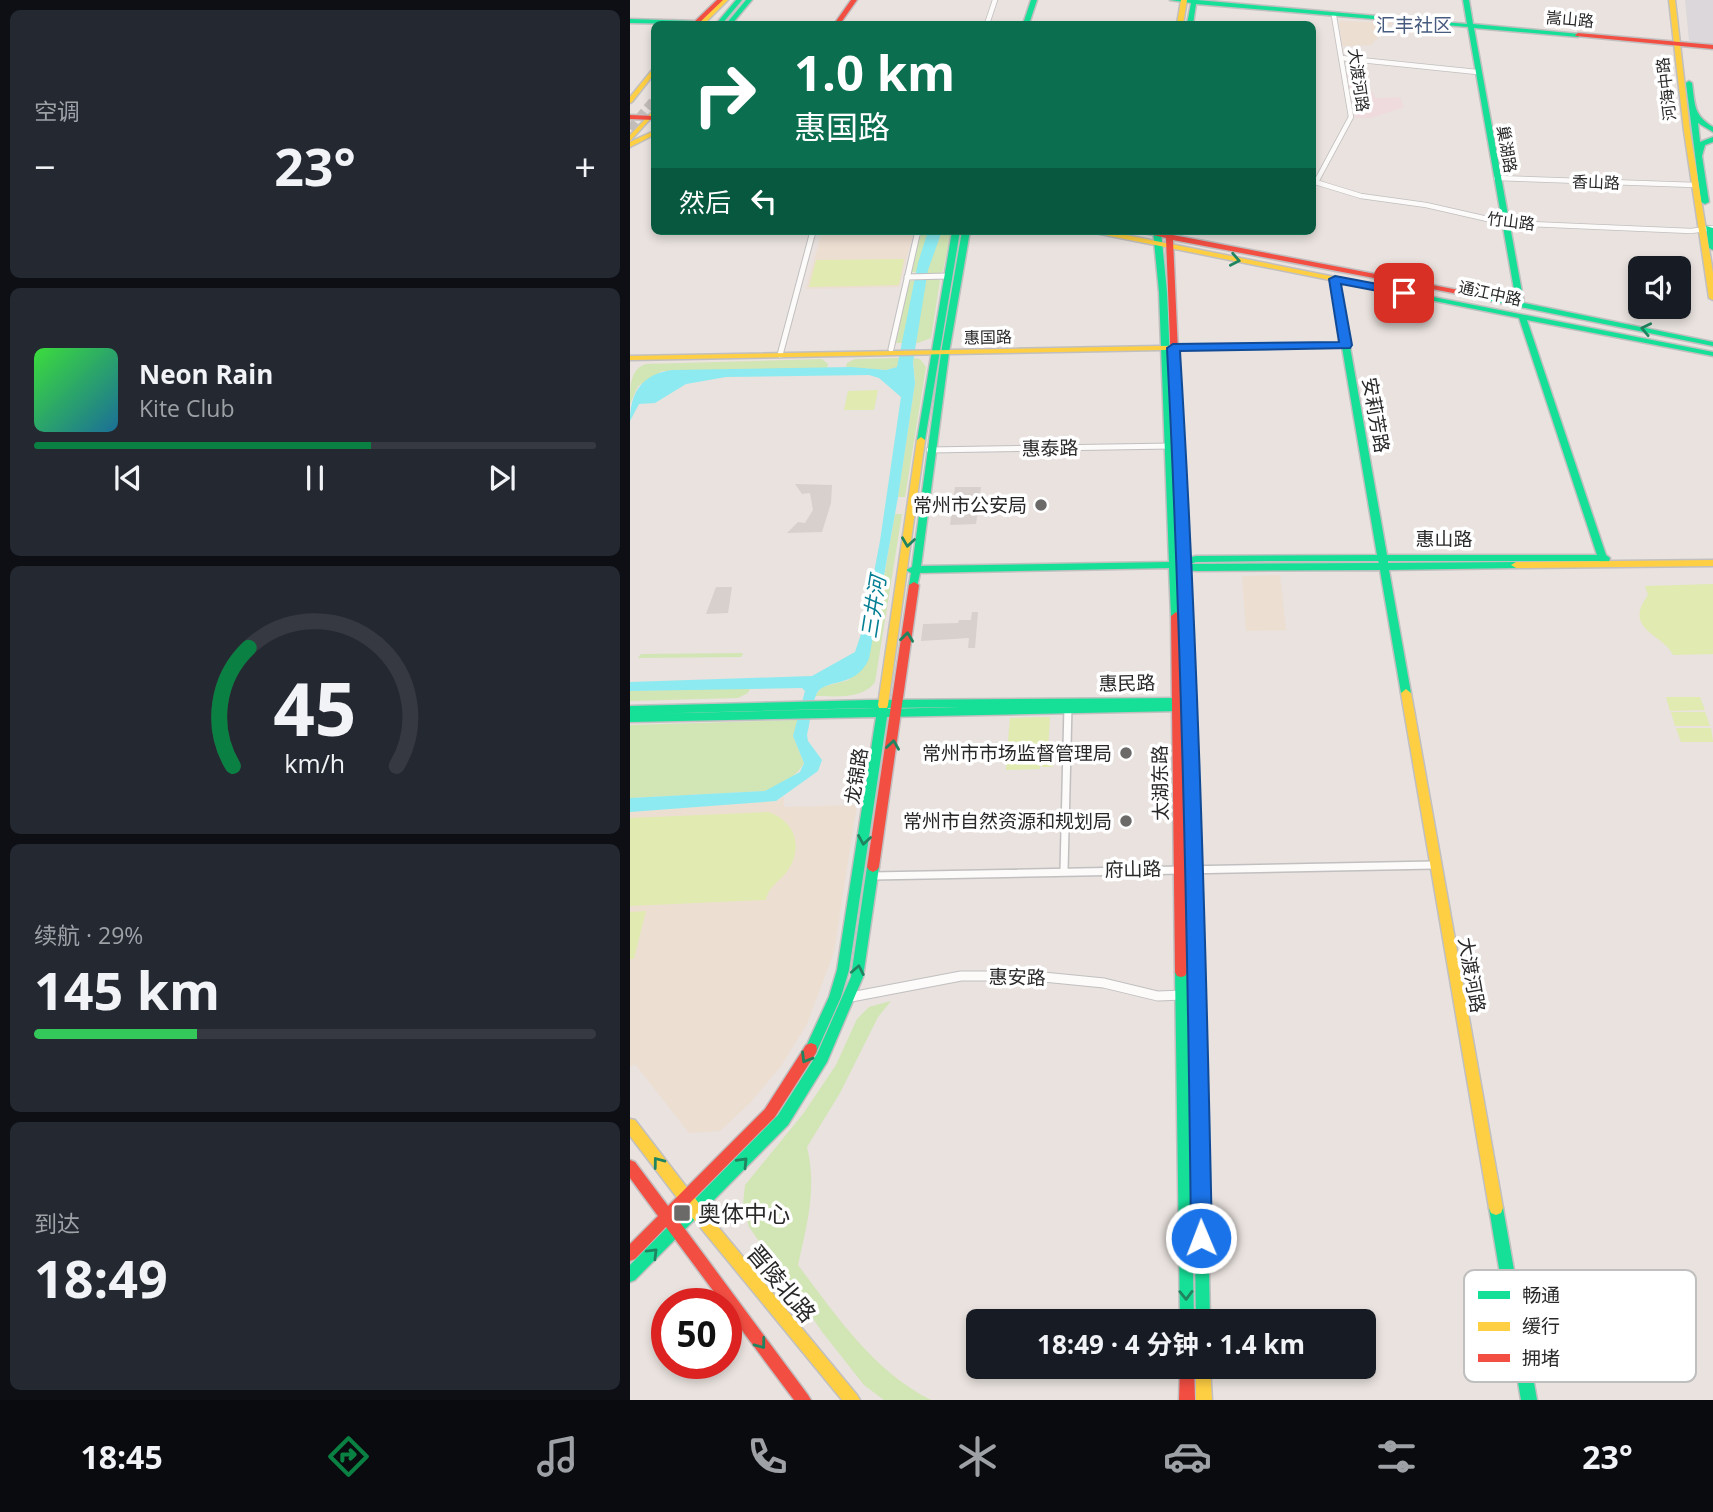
<!DOCTYPE html>
<html lang="zh">
<meta charset="utf-8">
<style>
body{margin:0;font-family:"Open Sans","Noto Sans SC",sans-serif;background:#242831;color:#f1f3f6;height:100vh;display:flex;flex-direction:column;font-size:26px;white-space:nowrap}
*{box-sizing:border-box;margin:0}
p{font-size:23px;color:#9ea1a6}
.icon{flex:none;width:38px;height:38px;fill:none;stroke:currentColor;stroke-width:2;stroke-linecap:round;stroke-linejoin:round}
.map{position:relative;flex:1;overflow:hidden}
.panel{display:flex;flex-direction:column;gap:10px;padding:10px;background:#0d0f14;width:630px}
.panel>*{flex:none}
.top-card{position:absolute;left:21px;top:21px;width:665px;height:214px;border-radius:10px;box-shadow:0 4px 10px #0003;background:#0b6e4f;color:#fff;overflow:hidden}
.controls{position:absolute;left:998px;top:256px;display:grid;gap:14px}
.controls a{display:grid;place-items:center;width:63px;height:63px;border-radius:10px;background:#171b24;box-shadow:0 4px 10px #0003;font-size:35px}
.speed{position:absolute;left:21px;top:1288px;display:flex;gap:14px;font-size:35px;font-weight:700;text-align:center}
.speed>*{display:grid;place-content:center;width:91px;height:91px;border-radius:50%;background:#171b24;box-shadow:0 4px 10px #0003;line-height:1}
.speed .limit{border:10px solid #d22;background:#fff;color:#111}
.pin{position:absolute;display:grid;place-items:center;width:60px;height:60px;color:#fff;margin:-30px;border-radius:14px;box-shadow:0 4px 10px #0006}
.me{position:absolute;width:77px;margin:-38px;rotate:359deg;stroke-linejoin:round;filter:drop-shadow(0 0 5px #0008)}
.turn{display:flex;align-items:center;gap:24px;height:147px;padding:0 28px;font-size:32px}
.turn .icon{width:91px;height:91px;stroke-width:2.5}
.turn b{display:block;font-size:49px;line-height:60px}
.then{display:flex;align-items:center;height:66px;padding:0 28px;background:#0003;gap:14px;font-size:26px}
.big{font-size:52px;font-weight:700;line-height:1.1}
.panel .card{flex:1;display:flex;flex-direction:column;justify-content:center;gap:10px;min-width:0;padding:0 24px;border-radius:10px;background:#242831}
.panel .dial{align-items:center;gap:0}
.dial svg{height:182px;overflow:visible;fill:none;stroke:#363941;stroke-width:7;stroke-linecap:round;text-anchor:middle}
.dial text{fill:#f1f3f6;stroke:none}
.song{display:flex;align-items:center;gap:21px}
.cover{width:84px;height:84px;border-radius:10px;background:linear-gradient(135deg,hsl(120 70% 55%),hsl(200 70% 35%))}
.played{height:7px;border-radius:4px;background:linear-gradient(90deg,#0b8043 60%,#363941 60%)}
.keys{display:flex;justify-content:space-around;direction:ltr}
.heat{display:flex;justify-content:space-between;align-items:center;font-size:38px;direction:ltr}
.charge{height:10px;border-radius:5px;background:linear-gradient(90deg,#34c759 29%,#363941 0)}
.trip{position:absolute;left:336px;top:1309px;width:410px;height:70px;border-radius:10px;background:#171b24;box-shadow:0 4px 10px #0003;font-weight:700;line-height:70px;text-align:center}
.dock{display:flex;height:112px;justify-content:space-around;align-items:center;background:#090b0e;color:#9ea1a6}
.dock .icon{width:49px;height:49px}
.dock .active{color:#0b8043}
.dock b{font-size:32px;color:#f1f3f6}
main{display:flex;flex:1;min-height:0}
.map>svg:first-child{display:block}
</style>
<main>
<section class="panel">
<div class="card"><p>空调</p>
<div class="heat"><a>−</a><b class="big">23°</b><a>+</a></div>
</div>
<div class="card">
<div class="song"><i class="cover"></i><div><b>Neon Rain</b><p>Kite Club</p></div></div>
<div class="played"></div>
<div class="keys"><svg class="icon" aria-label="previous" viewBox="0 0 24 24"><path d="M18 5L8 12l10 7zM5 5v14"/></svg><svg class="icon" aria-label="pause" viewBox="0 0 24 24"><path d="M8 5v14M16 5v14"/></svg><svg class="icon" aria-label="next" viewBox="0 0 24 24"><path d="M6 5l10 7-10 7zM19 5v14"/></svg></div>
</div>
<div class="card dial"><svg viewBox="0 0 100 80">
<path d="M14 69A42 42 0 1 1 86 69"/>
<path d="M14 69A42 42 0 0 1 21 17" stroke="#0b8043"/>
<text x="50" y="56" font-size="32" font-weight="700">45</text>
<text x="50" y="72" font-size="11">km/h</text>
</svg></div>
<div class="card"><p>续航 · 29%</p><b class="big">145 km</b><div class="charge"></div></div>
<div class="card"><p>到达</p><b class="big">18:49</b></div>
</section>
<div class="map">
<svg width="1083" height="1400" viewBox="0 0 1083 1400">
<rect width="100%" height="100%" fill="#e9e2de"/>
<polygon fill="#dbd7da" points="1055,0 1083,0 1083,45 1066,43 1059,40"/>
<g fill="#edded2">
<polygon points="712,21 762,23 741,45 712,46 709,22"/>
<polygon points="192,231 284,231 269,287 176,289"/>
<polygon points="650,575 656,630 616,631 612,576"/>
<polygon points="154,797 154,807 227,805 204,952 177,1024 151,1066 120,1103 90,1131 59,1133 5,1064 0,1067 0,812 146,801"/>
</g>
<polygon fill="#efdbdd" points="729,71 746,98 770,97 774,107 741,118 725,118 716,72"/>
<g fill="#d2e5b4">
<polygon points="292,231 321,231 313,271 309,274 281,272"/>
<polygon points="307,279 310,280 301,338 288,343 266,343 279,281"/>
<polygon points="269,358 267,367 256,370 216,367 217,363 225,359"/>
<polygon points="283,358 290,359 296,367 275,497 268,497 285,383"/>
<path d="M 192,359 L 198,364 L 197,368 L 32,371 L 8,386 L 0,404 C 0,387 0,369 16,364 Z"/>
<path d="M 265,514 L 272,514 L 245,682 C 232,700 205,696 185,696 L 192,687 L 219,680 L 253,583 Z"/>
<polygon points="11,654 112,653 113,654 111,657 8,658"/>
<polygon points="120,688 118,693 108,698 0,701 0,691"/>
<path d="M 168,720 L 163,736 L 174,763 C 166,778 150,785 135,791 L 0,798 L 0,725 Z"/>
<path d="M 261,1001 L 248,1017 L 210,1093 L 177,1147 C 187,1188 177,1225 168,1265 C 206,1315 243,1371 301,1400 L 254,1400 L 234,1385 L 193,1333 L 119,1227 L 113,1204 L 115,1185 L 173,1114 L 206,1065 L 227,1019 L 239,1007 Z"/>
</g>
<g fill="#e0eab1">
<polygon points="274,259 269,285 179,287 186,260"/>
<polygon points="248,390 244,410 214,410 218,391"/>
<path d="M 1083,584 L 1083,654 L 1043,655 C 1034,634 992,630 1018,595 L 1015,586 Z"/>
<polygon points="1036,697 1070,697 1075,710 1040,711"/>
<polygon points="1041,712 1075,712 1080,726 1045,726"/>
<polygon points="420,717 418,751 423,752 423,767 412,767 412,751 377,752 380,718"/>
<polygon points="1046,728 1081,728 1083,742 1051,742"/>
<polygon points="411,754 410,769 376,770 377,755"/>
<path d="M 138,812 C 164,820 174,846 158,870 C 150,882 139,885 136,900 L 0,906 L 0,818 Z"/>
<polygon points="16,911 4,959 0,959 0,912"/>
</g>
<g fill="#d7d0cd">
<polygon points="165,484 202,485 201,503 192,532 157,533 168,522 175,523 183,510 180,493 172,494"/>
<polygon points="325,487 351,487 346,524 320,525"/>
<polygon points="86,587 102,587 98,613 76,614"/>
<polygon points="342,612 348,612 345,648 338,648 339,638 291,641 293,624 328,623 329,620 341,620"/>
</g>
<path fill="#8ceaf0" d="M 298,231 L 312,231 L 298,270 L 283,362 L 285,383 L 268,497 L 239,659 C 225,690 193,677 186,695 C 181,707 180,723 177,735 L 178,741 L 192,760 L 188,771 L 146,801 L 0,812 L 0,798 L 135,791 L 170,772 L 174,763 L 163,736 L 175,691 L 172,688 L 0,691 L 0,682 L 182,676 L 225,652 L 234,625 L 250,541 L 271,397 L 249,378 L 239,375 L 96,377 L 56,384 L 25,403 L 9,404 L 0,421 C 0,393 12,374 42,370 L 221,367 L 256,370 L 267,367 L 288,263 Z"/>
<g fill="none" stroke-linecap="round" stroke-linejoin="round">
<polyline stroke="#c3bdba" stroke-width="9" stroke-dasharray="9 4.5" stroke-linecap="butt" points="0,129 24,100"/>
<defs>
<g id="street-far3">
<polyline points="357,24 365,0"/>
<polyline points="711,58 847,72"/>
<polyline points="866,178 1065,185"/>
<polyline points="682,181 731,196 796,205 875,223 1061,231 1083,228"/>
<polyline points="686,182 721,117 704,16"/>
<polyline points="182,236 183,231"/>
<polyline points="287,236 288,231"/>
</g>
<g id="street-far2">
<polyline points="277,277 318,276"/>
<polyline points="261,349 287,235"/>
<polyline points="150,355 182,235"/>
<polyline points="299,450 542,446"/>
</g>
<g id="street-far1">
<polyline points="434,871 438,706"/>
<polyline points="243,876 804,865"/>
</g>
<polyline id="street" points="221,997 331,976 403,976 474,983 528,996 553,995"/>
<g id="fast">
<polygon points="106,0 112,0 92,24 86,24"/>
<polygon points="116,0 122,0 102,24 96,24"/>
<polygon points="401,0 407,0 399,24 393,24"/>
<polygon points="540,0 567,0 837,24 833,0 839,0 843,24 950,34 951,35 948,37 844,28 894,303 1083,342 1083,346 841,297 840,295 844,293 886,301 838,27 566,4 563,24 557,24 561,3"/>
<polygon points="0,19 65,21 68,23 56,24 0,23"/>
<path d="M 1059,81 L 1062,83 C 1065,104 1063,115 1083,127 L 1083,132 L 1068,123 L 1070,142 L 1083,137 L 1083,142 L 1075,145 L 1072,156 L 1079,202 L 1075,204 L 1071,202 L 1056,83 Z"/>
<polygon points="1076,226 1083,228 1083,250 1079,248"/>
<polygon points="322,231 330,231 295,440 291,443 287,440"/>
<path d="M 332,231 L 340,231 L 319,353 L 291,566 L 539,562 L 529,292 L 523,231 L 531,231 L 537,292 L 549,560 L 566,556 L 747,555 L 712,347 L 581,349 L 577,347 L 581,345 L 711,343 L 700,279 L 701,277 L 708,279 L 757,555 L 967,555 L 889,318 L 740,288 L 736,286 L 737,284 L 1083,352 L 1083,356 L 897,320 L 976,555 L 980,558 L 979,562 L 974,565 L 971,564 L 969,561 L 758,561 L 758,563 L 886,562 L 891,565 L 886,568 L 759,570 L 781,693 L 776,697 L 771,693 L 750,570 L 566,571 L 549,569 L 551,616 L 546,620 L 541,616 L 539,568 L 290,573 L 287,587 L 281,587 L 279,585 L 281,573 L 276,570 L 282,567 L 311,353 ZM 637,561 L 748,561 L 749,563 L 560,564 L 566,562 Z"/>
<path d="M 550,698 L 554,699 L 555,707 L 554,710 L 550,711 L 257,717 L 219,970 L 211,997 L 186,1053 L 181,1055 L 176,1053 L 175,1049 L 199,997 L 207,970 L 246,717 L 0,722 L 0,706 L 239,700 ZM 329,707 L 258,709 L 258,708 ZM 239,708 L 247,708 L 13,714 Z"/>
<polygon points="565,836 569,838 571,841 580,1321 566,1321 559,841 561,838"/>
<polygon points="243,862 247,864 249,867 233,977 197,1062 158,1125 5,1280 0,1282 0,1265 148,1115 187,1054 221,977 237,867 239,864"/>
<polygon points="551,967 555,968 557,972 564,1321 550,1321 545,972 547,968"/>
<polygon points="866,1201 871,1203 873,1208 907,1400 891,1400 859,1208 861,1203"/>
</g>
<g id="slow">
<polygon points="92,0 98,0 74,24 68,24"/>
<polygon points="551,0 557,0 553,24 547,24"/>
<polygon points="1039,0 1045,0 1060,131 1083,273 1083,300 1079,298 1054,131"/>
<polygon points="24,69 24,74 2,102 0,103 0,97 22,70"/>
<polygon points="24,110 24,115 0,141 0,135"/>
<polygon points="24,131 24,135 0,147 0,142"/>
<polygon points="461,231 476,231 740,284 744,286 740,288 465,233"/>
<polygon points="581,345 584,345 584,349 0,360 0,356"/>
<polygon points="291,437 295,440 258,705 257,708 249,708 248,705 287,440"/>
<polygon points="548,440 552,443 571,841 569,844 565,846 561,844 559,841 544,443"/>
<polygon points="1083,560 1083,566 886,568 881,565 886,562"/>
<polygon points="776,689 781,693 873,1208 871,1213 866,1215 861,1213 859,1208 771,693"/>
<polygon points="0,1119 5,1120 71,1206 227,1395 230,1400 212,1400 61,1216 0,1136"/>
<polygon points="566,1367 580,1367 582,1400 566,1400"/>
</g>
<g id="jam">
<polygon points="87,0 93,0 68,24 62,24"/>
<polygon points="221,0 227,0 210,24 204,24"/>
<polygon points="948,33 1083,45 1083,49 946,36 945,35"/>
<polygon points="0,115 24,116 24,120 0,119"/>
<polygon points="506,231 522,231 535,234 535,231 543,231 543,235 844,293 848,295 844,297 543,240 551,419 547,422 543,419 536,238"/>
<polygon points="284,582 289,585 249,867 247,870 243,872 239,870 237,867 279,585"/>
<polygon points="546,612 551,616 557,972 555,976 551,977 547,976 545,972 541,616"/>
<polygon points="181,1043 186,1045 187,1049 186,1053 145,1117 46,1217 178,1395 181,1400 164,1400 96,1309 96,1304 93,1304 36,1227 5,1259 0,1261 0,1244 28,1216 0,1178 0,1160 5,1162 38,1206 135,1109 176,1045"/>
<polygon points="550,1367 564,1367 565,1400 549,1400"/>
</g>
</defs>
<use href="#street-far3" stroke="#c1bfc0" stroke-width="6"/>
<use href="#street-far2" stroke="#c1bfc0" stroke-width="7"/>
<use href="#street-far1" stroke="#c1bfc0" stroke-width="10"/>
<use href="#street" stroke="#c1bfc0" stroke-width="11"/>
<use href="#fast" stroke="#c1bfc0" stroke-width="3"/>
<use href="#slow" stroke="#c1bfc0" stroke-width="3"/>
<use href="#jam" stroke="#c1bfc0" stroke-width="3"/>
<use href="#street-far3" stroke="#fcfbfa" stroke-width="4.5"/>
<use href="#street-far2" stroke="#fcfbfa" stroke-width="5"/>
<use href="#street-far1" stroke="#fcfbfa" stroke-width="7"/>
<use href="#street" stroke="#fcfbfa" stroke-width="9"/>
<use href="#fast" fill="#16e098" fill-rule="evenodd"/>
<use href="#slow" fill="#ffcf43" fill-rule="evenodd"/>
<use href="#jam" fill="#f24e42" fill-rule="evenodd"/>
</g>
<defs><path id="oneway-chevron" d="M-2-3.5L2.5 0L-2 3.5" fill="none" stroke-width="1.6" stroke-linecap="round" stroke-linejoin="round" transform="scale(1.75)"/></defs>
<g stroke="#208460">
<use href="#oneway-chevron" transform="translate(605 260) rotate(11)"/>
<use href="#oneway-chevron" transform="translate(1016 329) rotate(-168)"/>
<use href="#oneway-chevron" transform="translate(278 542) rotate(98)"/>
<use href="#oneway-chevron" transform="translate(277 637) rotate(-83)"/>
<use href="#oneway-chevron" transform="translate(263 745) rotate(-82)"/>
<use href="#oneway-chevron" transform="translate(234 840) rotate(99)"/>
<use href="#oneway-chevron" transform="translate(228 970) rotate(-79)"/>
<use href="#oneway-chevron" transform="translate(176 1058) rotate(121)"/>
<use href="#oneway-chevron" transform="translate(28 1162) rotate(-127)"/>
<use href="#oneway-chevron" transform="translate(113 1162) rotate(-46)"/>
<use href="#oneway-chevron" transform="translate(23 1253) rotate(-45)"/>
<use href="#oneway-chevron" transform="translate(556 1295) rotate(89)"/>
<use href="#oneway-chevron" transform="translate(131 1344) rotate(53)"/>
</g>
<path fill="#1a73e8" stroke="#114b97" stroke-width="2" d="M 705,276 L 774,289 L 780,293 L 774,296 L 711,284 L 722,345 L 720,348 L 550,351 C 568,647 576,942 582,1238 L 579,1245 L 571,1248 L 564,1245 L 561,1238 C 558,941 552,644 537,348 L 543,344 L 709,342 L 699,279 Z"/>
<g fill="#6c6a68" stroke="#fff" stroke-width="2.5">
<circle cx="411" cy="505" r="7"/>
<circle cx="496" cy="753" r="7"/>
<circle cx="496" cy="821" r="7"/>
<rect x="43" y="1204" width="18" height="18" rx="3.5"/>
</g>
<g text-anchor="middle" dominant-baseline="central" stroke-width="7" stroke-linejoin="round" paint-order="stroke">
<g font-size="16" fill="#292929" stroke="#fff">
<text transform="translate(940 19) rotate(5)">嵩山路</text>
<text transform="translate(729 80) rotate(82)">大渡河路</text>
<text transform="translate(1036 89) rotate(-97)">河海中路</text>
<text transform="translate(877 149) rotate(80)">巢湖路</text>
<text transform="translate(966 182) rotate(2)">香山路</text>
<text transform="translate(881 221) rotate(7)">竹山路</text>
<text transform="translate(860 293) rotate(12)">通江中路</text>
<text transform="translate(358 337) rotate(-1)">惠国路</text>
</g>
<g font-size="19" fill="#465b7d" stroke="#fff">
<text x="784" y="25">汇丰社区</text>
</g>
<g font-size="19" fill="#292929" stroke="#fff">
<text transform="translate(746 415) rotate(80)">安莉芳路</text>
<text transform="translate(420 448) rotate(-1)">惠泰路</text>
<text x="814" y="539">惠山路</text>
<text transform="translate(497 683) rotate(-1)">惠民路</text>
<text transform="translate(226 776) rotate(-81)">龙锦路</text>
<text transform="translate(530 783) rotate(-91)">太湖东路</text>
<text transform="translate(503 869) rotate(-1)">府山路</text>
<text transform="translate(842 975) rotate(80)">大渡河路</text>
<text transform="translate(387 977) rotate(1)">惠安路</text>
</g>
<g font-size="19" fill="#292929" stroke="#fff" text-anchor="end">
<text x="397" y="505">常州市公安局</text>
<text x="482" y="753">常州市市场监督管理局</text>
<text x="482" y="821">常州市自然资源和规划局</text>
</g>
<g font-size="21" font-style="italic" fill="#057f94" stroke="#fff">
<text transform="translate(243 607) rotate(-81)">三井河</text>
</g>
<g font-size="23" fill="#292929" stroke="#fff" text-anchor="start">
<text x="68" y="1213">奥体中心</text>
</g>
<g font-size="23" fill="#292929" stroke="#fff">
<text transform="translate(152 1283) rotate(50)">晋陵北路</text>
</g>
</g>
<rect x="834" y="1270" width="232" height="112" rx="10" fill="#fff" stroke="#bfbfbf" stroke-width="2"/>
<rect x="848" y="1291" width="32" height="8" fill="#16e098"/>
<rect x="848" y="1322" width="32" height="9" fill="#ffcf43"/>
<rect x="848" y="1354" width="32" height="8" fill="#f24e42"/>
<g font-size="19" fill="#292929">
<text x="892" y="1302">畅通</text>
<text x="892" y="1333">缓行</text>
<text x="892" y="1365">拥堵</text>
</g>
</svg>
<div class="controls">
<a><svg class="icon" aria-label="sound" viewBox="0 0 24 24"><path d="M4 9h4l5-4v14l-5-4H4zM17 9q2 3 0 6"/></svg></a>
</div>
<div class="speed"><div class="limit">50</div></div>
<div class="pin" style="left:774px;top:293px;background:#d93025"><svg class="icon" aria-label="arrive" viewBox="0 0 24 24"><path d="M6 21V4h12l-3 4 3 4H6"/></svg></div>
<svg class="me" style="left:571px;top:1238px" viewBox="-20 -20 40 40"><circle r="17" fill="#1a73e8" stroke="#fff" stroke-width="3"/><path d="M0-11L8 9 0 5-8 9z" fill="#fff"/></svg>
<div class="trip">18:49 · 4 分钟 · 1.4 km</div>
<div class="top-card">
<div class="turn"><svg class="icon" aria-label="right" viewBox="0 0 24 24"><path d="M7 20v-9h11M14 6l5 5-5 5"/></svg><div><b>1.0 km</b>惠国路</div></div>
<div class="then">然后<svg class="icon" aria-label="left" viewBox="0 0 24 24"><path d="M17 20v-9H6M10 6l-5 5 5 5"/></svg></div>
</div>
</div>
</main>
<nav class="dock">
<b>18:45</b>
<svg class="icon active" aria-label="directions" viewBox="0 0 24 24"><path d="M12 3l9 9-9 9-9-9zM9 14v-3h6M13 9l2 2-2 2"/></svg>
<svg class="icon" aria-label="music" viewBox="0 0 24 24"><path d="M9 18V5l10-2v13"/><circle cx="6" cy="18" r="3"/><circle cx="16" cy="16" r="3"/></svg>
<svg class="icon" aria-label="phone" viewBox="0 0 24 24"><path d="M5 4h4l2 5-3 2q2 4 5 5l2-3 5 2v4C11 20 4 13 5 4z"/></svg>
<svg class="icon" aria-label="climate" viewBox="0 0 24 24"><path d="M12 3v18M4 7l16 10M4 17L20 7"/></svg>
<svg class="icon" aria-label="car" viewBox="0 0 24 24"><path d="M5 17H2v-5l4-1 3-4h7l3 4 3 1v5h-3M9 17h6M6 11h13"/><circle cx="7" cy="17" r="2"/><circle cx="17" cy="17" r="2"/></svg>
<svg class="icon" aria-label="filters" viewBox="0 0 24 24"><path d="M4 7h16M4 17h16"/><circle cx="9" cy="7" r="2"/><circle cx="15" cy="17" r="2"/></svg>
<b>23°</b>
</nav>
